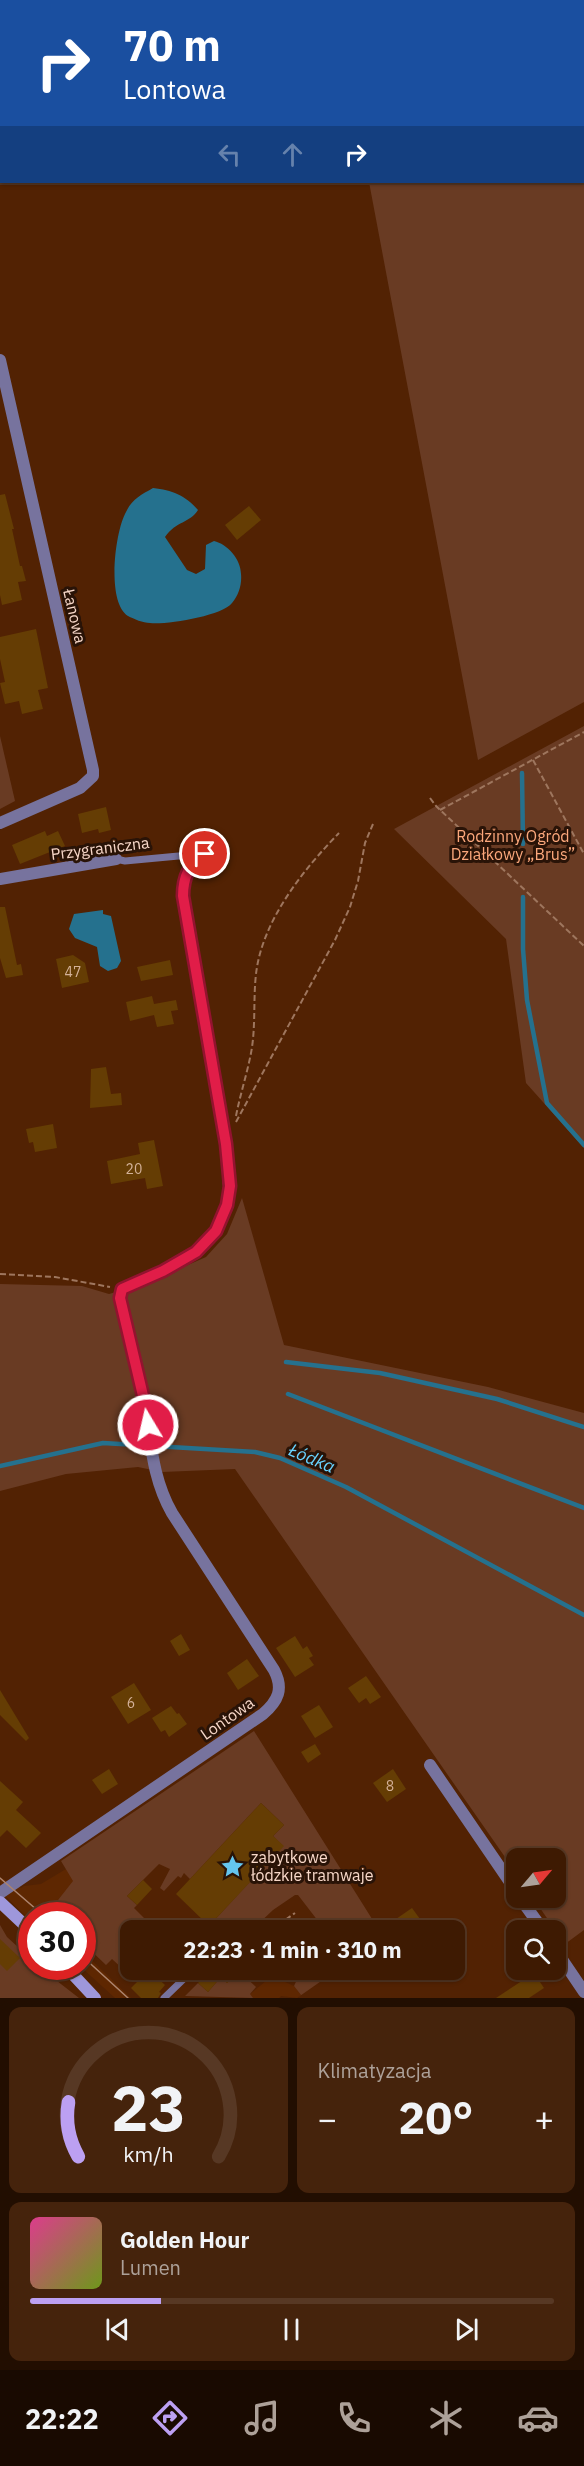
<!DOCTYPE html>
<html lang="pl">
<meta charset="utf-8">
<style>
body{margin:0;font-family:"IBM Plex Sans",sans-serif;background:#45230c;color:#f1f3f6;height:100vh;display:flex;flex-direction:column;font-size:22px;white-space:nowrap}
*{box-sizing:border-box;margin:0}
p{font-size:20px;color:#ada199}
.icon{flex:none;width:33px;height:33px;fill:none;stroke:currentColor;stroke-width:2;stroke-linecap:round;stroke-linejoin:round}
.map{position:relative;height:1998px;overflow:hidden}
.side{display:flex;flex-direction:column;gap:9px;padding:9px;background:#220e01;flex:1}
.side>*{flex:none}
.hud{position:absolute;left:0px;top:0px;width:585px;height:183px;box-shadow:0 2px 4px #0004,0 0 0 2px #573824;background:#1a4fa0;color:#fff;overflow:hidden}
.needle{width:39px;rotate:61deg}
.controls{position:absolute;left:506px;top:1848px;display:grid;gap:12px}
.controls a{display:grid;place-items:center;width:60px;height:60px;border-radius:12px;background:#3e1a02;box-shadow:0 2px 4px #0004,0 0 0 2px #573824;font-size:30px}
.speed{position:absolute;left:18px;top:1902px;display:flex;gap:12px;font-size:30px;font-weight:700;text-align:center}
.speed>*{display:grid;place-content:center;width:78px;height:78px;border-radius:50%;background:#3e1a02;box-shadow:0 2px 4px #0004,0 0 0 2px #573824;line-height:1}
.speed .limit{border:9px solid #d22;background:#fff;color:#111}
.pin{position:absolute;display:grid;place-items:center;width:51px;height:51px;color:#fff;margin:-26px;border:3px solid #fff;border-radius:50%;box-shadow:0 2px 6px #0007}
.me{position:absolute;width:66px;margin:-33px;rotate:351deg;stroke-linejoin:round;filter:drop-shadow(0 0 4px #0008)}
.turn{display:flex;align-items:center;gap:21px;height:126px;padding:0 24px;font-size:27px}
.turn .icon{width:78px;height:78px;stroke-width:2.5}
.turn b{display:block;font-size:42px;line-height:51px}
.lanes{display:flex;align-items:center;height:57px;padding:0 24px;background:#0003;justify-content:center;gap:30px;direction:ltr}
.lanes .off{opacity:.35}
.big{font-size:45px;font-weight:800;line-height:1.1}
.side .widget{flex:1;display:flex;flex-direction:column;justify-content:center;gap:9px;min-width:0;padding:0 21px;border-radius:12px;background:#45230c}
.side .dial{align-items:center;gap:0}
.dial svg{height:156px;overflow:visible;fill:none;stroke:#573824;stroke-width:7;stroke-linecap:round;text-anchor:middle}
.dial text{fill:#f1f3f6;stroke:none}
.song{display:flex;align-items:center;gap:18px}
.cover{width:72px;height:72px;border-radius:9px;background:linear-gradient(135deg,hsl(330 70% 55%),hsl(80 70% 35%))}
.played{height:6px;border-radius:3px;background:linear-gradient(90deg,#bca0f2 25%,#573824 25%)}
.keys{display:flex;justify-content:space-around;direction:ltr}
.heat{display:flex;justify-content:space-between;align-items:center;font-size:33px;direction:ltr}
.side .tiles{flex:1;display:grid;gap:9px;grid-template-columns:1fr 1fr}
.widget:last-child{grid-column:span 2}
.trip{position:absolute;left:120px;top:1920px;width:345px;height:60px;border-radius:12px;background:#3e1a02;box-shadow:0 2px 4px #0004,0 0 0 2px #573824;font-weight:800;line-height:60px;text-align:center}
.menu{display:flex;height:96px;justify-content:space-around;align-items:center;background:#190a01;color:#ada199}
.menu .icon{width:42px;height:42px}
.menu .current{color:#bca0f2}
.menu b{font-size:27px;color:#f1f3f6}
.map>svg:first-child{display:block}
</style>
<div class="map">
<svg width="584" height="1998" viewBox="0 0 584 1998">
<rect width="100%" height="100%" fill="#522203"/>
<g fill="#5e2701">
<polygon points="66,1869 74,1881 58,1900 57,1915 32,1916 31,1921 1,1892 0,1877 13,1884 15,1883 21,1888 24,1886 41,1884"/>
<polygon points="83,1952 131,1998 115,1998 81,1967 82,1966"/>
<polygon points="272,1976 294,1986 301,1995 297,1998 281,1996 279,1998 253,1998 249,1995"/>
</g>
<g fill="#693b23">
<polygon points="335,0 584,0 584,702 478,760 369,182 584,182 584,2"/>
<polygon points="584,726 584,1148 526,1083 506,939 394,829"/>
<polygon points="0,736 15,801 0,809"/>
<polygon points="242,1198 284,1345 488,1387 584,1413 584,1930 565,1944 533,1898 555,1898 555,1858 516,1858 516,1873 235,1469 162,1472 138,1467 66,1474 0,1491 0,1284 82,1286 109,1294 147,1283 206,1257 227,1234"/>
<polygon points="254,1731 379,1930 325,1930 298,1895 295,1895 273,1910 252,1930 214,1930 209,1926 283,1846 273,1836 284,1825 261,1803 190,1879 184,1873 181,1878 178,1876 164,1891 160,1888 170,1869 159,1864 127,1896 137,1905 134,1908 150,1924 158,1919 164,1930 130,1930 130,1970 161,1970 162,1976 159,1973 156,1976 149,1970 137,1982 112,1959 106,1965 83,1943 82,1916 57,1915 58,1900 73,1881 61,1861"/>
<polygon points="0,1925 7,1937 31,1959 32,1966 39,1967 79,1998 0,1998"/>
<polygon points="305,1970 337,1970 297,1998 301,1995 294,1986 300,1973"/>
<polygon points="239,1971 256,1987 250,1994 253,1998 185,1996 198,1983 208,1992 221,1977 227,1983"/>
</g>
<g fill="#25718e">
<path d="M 153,488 C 172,490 185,495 198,510 C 190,523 176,521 165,537 L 187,570 L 196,574 L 205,569 L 206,545 L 214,541 C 227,544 241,559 241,574 C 242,584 239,595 232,603 C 222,616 166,625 150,623 C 143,623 134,619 128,616 C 106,602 115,531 126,512 C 132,499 141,495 153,488 Z"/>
<polygon points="103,910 103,914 111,916 121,961 117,968 108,971 100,966 97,947 75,938 69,929 74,914"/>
</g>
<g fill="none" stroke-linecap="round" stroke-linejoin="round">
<g stroke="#25718e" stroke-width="4.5">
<polyline points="522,773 523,844"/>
<polyline points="523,897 523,949 527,1000 547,1103 584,1145"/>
<polyline points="286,1362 380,1373 497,1399 584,1427"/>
<polyline points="288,1394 584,1508"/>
<polyline points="0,1466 103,1443 255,1452 280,1458 346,1487 584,1615"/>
</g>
</g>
<g fill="#653d04">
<polygon points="5,494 14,529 12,529 20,566 22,566 26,581 18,582 22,600 2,605 0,595 0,495"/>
<polygon points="249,506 261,520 237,540 225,525"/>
<polygon points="36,629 48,688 38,690 43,709 22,714 19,701 5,704 0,683 5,682 0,659 0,637"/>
<polygon points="106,807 111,830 99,833 98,829 82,833 78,814"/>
<polygon points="45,831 47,836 58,831 65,846 20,864 12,845"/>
<polygon points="0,907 5,907 17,965 21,964 23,975 6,978 0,958"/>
<polygon points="73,955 85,963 89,982 62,988 56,959"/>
<polygon points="170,960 173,975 141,981 137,967"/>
<polygon points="152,996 154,1004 176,1000 178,1010 171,1011 174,1024 157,1027 154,1015 130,1021 126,1002"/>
<polygon points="106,1067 111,1094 121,1093 122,1105 90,1108 91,1069"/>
<polygon points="53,1124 57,1148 35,1152 33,1142 29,1143 26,1129"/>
<polygon points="154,1140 163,1186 147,1189 145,1178 111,1184 107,1161 140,1154 138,1143"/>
<polygon points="181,1634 190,1650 179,1656 170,1641"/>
<polygon points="295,1636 303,1649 307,1646 313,1656 309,1658 314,1665 295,1677 276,1648"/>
<polygon points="247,1659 259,1676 238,1690 227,1673"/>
<polygon points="366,1676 381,1697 370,1704 366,1698 359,1703 348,1688"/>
<polygon points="134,1683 151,1710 128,1724 111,1697"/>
<polygon points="0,1690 29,1738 26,1741 0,1715"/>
<polygon points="319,1705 333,1727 315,1738 301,1716"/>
<polygon points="171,1706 177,1714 179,1713 187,1724 169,1737 165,1730 161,1732 152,1718"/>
<polygon points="315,1744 321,1754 308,1763 301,1752"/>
<polygon points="109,1769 118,1784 102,1794 92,1780"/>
<polygon points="393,1769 406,1789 387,1802 373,1783"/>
<polygon points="0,1781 23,1802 16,1810 41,1833 26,1848 7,1830 0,1837"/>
<polygon points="261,1803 284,1825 273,1836 284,1846 209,1926 176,1894"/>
<polygon points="143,1880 152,1889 137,1905 127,1896"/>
<polygon points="412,1908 428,1930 380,1930"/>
<polygon points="0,1939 20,1958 7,1971 0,1964"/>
<polygon points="149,1970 165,1985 159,1992 161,1993 158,1998 141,1998 131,1988"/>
<polygon points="210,1970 240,1970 227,1983 221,1977 208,1992 198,1983"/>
<polygon points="534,1973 544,1988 529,1998 496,1998"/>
</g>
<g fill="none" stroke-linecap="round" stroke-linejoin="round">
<g stroke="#9e765e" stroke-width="2" stroke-dasharray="6 3" stroke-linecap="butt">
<polyline points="533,760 584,854"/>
<polyline points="430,798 436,806 584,946"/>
<polyline points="440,810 584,732"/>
<path d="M 236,1116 C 240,1095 247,1074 251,1053 C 256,1027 253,1001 256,974 C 262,921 303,870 339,833"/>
<polyline points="236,1122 335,940 350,907 358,881 365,843 373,824"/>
<polyline points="0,1274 55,1277 110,1287"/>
<polyline points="271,1930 295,1913"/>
</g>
<g stroke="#77739e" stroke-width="7">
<polyline points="116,859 125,861 200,854"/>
<polyline points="164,1998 193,1970"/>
</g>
<g stroke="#77739e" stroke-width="12">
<polyline points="0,360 93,770 93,776 80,788 0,823"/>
<polyline points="0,879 116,859"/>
<polyline points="430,1765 516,1891"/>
<path d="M 0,1893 L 263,1714 C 278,1701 284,1689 274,1670 L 172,1513 C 152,1478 151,1441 144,1402 C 139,1367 128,1333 120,1298 L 122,1289 L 163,1271 L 196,1253 L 216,1231 L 227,1205 L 229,1187 L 226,1144 L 183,895 C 183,877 189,863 205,854"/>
<polyline points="520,1898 543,1930"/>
<polyline points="555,1949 584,1992"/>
</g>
<g stroke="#9e97db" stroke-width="12">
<polyline points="0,1902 32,1932"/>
<polyline points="65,1966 95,1998"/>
</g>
<g stroke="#ac846e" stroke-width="1.5">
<polyline points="0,1878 44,1916"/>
<polyline points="82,1956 128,1998"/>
</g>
</g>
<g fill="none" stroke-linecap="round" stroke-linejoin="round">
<defs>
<path id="route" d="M 148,1425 L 144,1400 L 120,1298 L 122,1289 L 163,1271 L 196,1252 L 216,1231 L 227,1205 L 230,1186 L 226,1144 L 183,896 C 183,877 189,864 205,854"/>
</defs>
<use href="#route" stroke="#92132f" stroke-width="15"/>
<use href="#route" stroke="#e11d48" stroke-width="10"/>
</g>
<defs>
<symbol id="sight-bare" viewBox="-9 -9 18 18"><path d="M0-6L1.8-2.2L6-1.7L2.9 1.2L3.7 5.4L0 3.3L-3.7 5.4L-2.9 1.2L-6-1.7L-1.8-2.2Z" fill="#64c5ee" stroke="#291307" stroke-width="2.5" paint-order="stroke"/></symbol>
</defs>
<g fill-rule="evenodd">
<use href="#sight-bare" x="216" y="1850" width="33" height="33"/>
</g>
<g text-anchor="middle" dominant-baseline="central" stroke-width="6" stroke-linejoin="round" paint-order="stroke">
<g font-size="14" fill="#d3b198">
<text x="73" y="972">47</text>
<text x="134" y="1169">20</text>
<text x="131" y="1703">6</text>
<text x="390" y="1786">8</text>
</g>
<g font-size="16" fill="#f8d8c9" stroke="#291307">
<text transform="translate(75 616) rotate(77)">Łanowa</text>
<text transform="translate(100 848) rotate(-7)">Przygraniczna</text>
<text transform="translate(227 1718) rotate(-35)">Lontowa</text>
</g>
<g font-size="16" fill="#fca87c" stroke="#291307">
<text x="513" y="836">Rodzinny Ogród<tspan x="513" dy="18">Działkowy „Brus”</tspan></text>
</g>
<g font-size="16" fill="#f8d8c9" stroke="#291307" text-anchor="start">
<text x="251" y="1857">zabytkowe<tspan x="251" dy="18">łódzkie tramwaje</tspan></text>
</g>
<g font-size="18" font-style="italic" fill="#69d3ff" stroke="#291307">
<text transform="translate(312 1458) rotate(23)">Łódka</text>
</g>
</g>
</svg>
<div class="controls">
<a><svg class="needle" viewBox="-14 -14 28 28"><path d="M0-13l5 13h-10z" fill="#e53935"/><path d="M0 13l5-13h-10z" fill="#ada199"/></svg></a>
<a><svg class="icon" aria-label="search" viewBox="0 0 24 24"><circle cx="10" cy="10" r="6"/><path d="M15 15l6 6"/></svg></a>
</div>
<div class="speed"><div class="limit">30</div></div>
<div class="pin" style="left:205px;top:854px;background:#d93025"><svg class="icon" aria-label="arrive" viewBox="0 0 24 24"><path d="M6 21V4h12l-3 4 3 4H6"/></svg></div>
<svg class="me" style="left:148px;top:1425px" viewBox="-20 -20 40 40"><circle r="17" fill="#e11d48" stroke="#fff" stroke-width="3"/><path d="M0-11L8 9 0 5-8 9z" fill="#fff"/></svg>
<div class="trip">22:23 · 1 min · 310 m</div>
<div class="hud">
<div class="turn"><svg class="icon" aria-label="right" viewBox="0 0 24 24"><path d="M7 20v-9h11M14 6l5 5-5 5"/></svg><div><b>70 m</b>Lontowa</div></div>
<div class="lanes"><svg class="icon off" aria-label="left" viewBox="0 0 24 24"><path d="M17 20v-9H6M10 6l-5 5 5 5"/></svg><svg class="icon off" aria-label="ahead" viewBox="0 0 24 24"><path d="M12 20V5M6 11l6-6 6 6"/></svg><svg class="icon" aria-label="right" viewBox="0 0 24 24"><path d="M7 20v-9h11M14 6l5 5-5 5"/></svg></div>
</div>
</div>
<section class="side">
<div class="tiles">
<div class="widget dial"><svg viewBox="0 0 100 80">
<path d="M14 69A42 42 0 1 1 86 69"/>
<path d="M14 69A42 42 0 0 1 9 41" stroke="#bca0f2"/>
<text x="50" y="56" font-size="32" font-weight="700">23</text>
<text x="50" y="72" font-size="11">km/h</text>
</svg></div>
<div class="widget"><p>Klimatyzacja</p>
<div class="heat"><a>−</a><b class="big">20°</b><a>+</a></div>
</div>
<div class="widget">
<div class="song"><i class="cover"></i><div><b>Golden Hour</b><p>Lumen</p></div></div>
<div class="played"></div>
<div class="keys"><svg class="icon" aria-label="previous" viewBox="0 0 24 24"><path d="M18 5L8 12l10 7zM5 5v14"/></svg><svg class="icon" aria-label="pause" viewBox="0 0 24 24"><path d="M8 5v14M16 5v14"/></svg><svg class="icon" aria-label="next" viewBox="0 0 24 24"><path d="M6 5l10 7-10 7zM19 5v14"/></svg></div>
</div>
</div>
</section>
<nav class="menu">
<b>22:22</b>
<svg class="icon current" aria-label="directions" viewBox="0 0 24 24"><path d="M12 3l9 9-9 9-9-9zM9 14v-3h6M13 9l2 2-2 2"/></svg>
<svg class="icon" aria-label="music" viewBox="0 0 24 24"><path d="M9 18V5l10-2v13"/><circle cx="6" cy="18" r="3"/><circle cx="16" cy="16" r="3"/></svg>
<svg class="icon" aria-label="phone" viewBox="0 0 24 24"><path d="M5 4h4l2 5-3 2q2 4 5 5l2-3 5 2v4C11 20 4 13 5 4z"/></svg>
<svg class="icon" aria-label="climate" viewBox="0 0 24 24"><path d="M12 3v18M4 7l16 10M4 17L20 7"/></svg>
<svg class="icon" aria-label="car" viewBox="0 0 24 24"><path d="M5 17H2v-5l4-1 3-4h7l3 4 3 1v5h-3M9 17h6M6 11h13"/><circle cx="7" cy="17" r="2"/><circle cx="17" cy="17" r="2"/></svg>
</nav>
